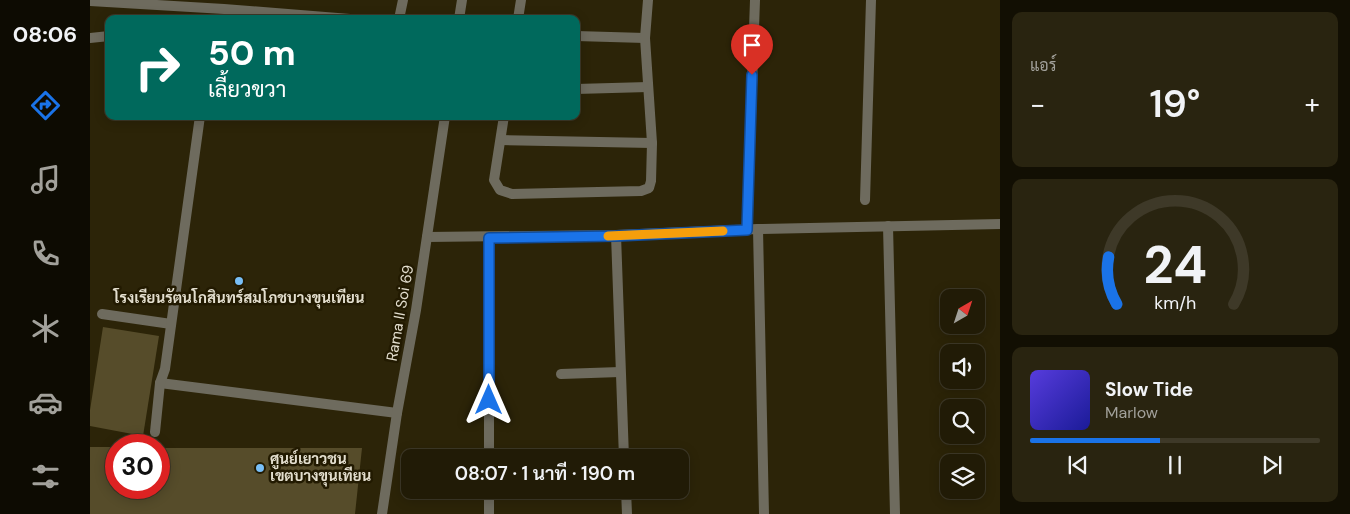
<!DOCTYPE html>
<html lang="th">
<meta charset="utf-8">
<style>
body{margin:0;font-family:"DM Sans",Sarabun,sans-serif;background:#292410;color:#f1f3f6;height:100vh;display:flex;flex-direction:column;font-size:19px;white-space:nowrap}
*{box-sizing:border-box;margin:0}
p{font-size:16px;color:#a2a19b}
.icon{flex:none;width:28px;height:28px;fill:none;stroke:currentColor;stroke-width:2;stroke-linecap:round;stroke-linejoin:round}
.map{position:relative;flex:1;overflow:hidden}
.sheet{display:flex;flex-direction:column;gap:12px;padding:12px;background:#120f03;width:350px}
.sheet>*{flex:none}
.guide{position:absolute;left:15px;top:15px;width:475px;height:105px;border-radius:10px;box-shadow:0 2px 12px #0003,0 0 0 1px #3e3928;background:#00695c;color:#fff;overflow:hidden}
.needle{width:32px;rotate:39deg}
.fabs{position:absolute;left:850px;top:289px;display:grid;gap:10px}
.fabs a{display:grid;place-items:center;width:45px;height:45px;border-radius:10px;background:#211b06;box-shadow:0 2px 12px #0003,0 0 0 1px #3e3928;font-size:25px}
.speed{position:absolute;left:15px;top:434px;display:flex;gap:10px;font-size:25px;font-weight:700;text-align:center}
.speed>*{display:grid;place-content:center;width:65px;height:65px;border-radius:50%;background:#211b06;box-shadow:0 2px 12px #0003,0 0 0 1px #3e3928;line-height:1}
.speed .limit{border:8px solid #d22;background:#fff;color:#111}
.pin{position:absolute;display:grid;place-items:center;width:42px;height:42px;color:#fff;margin:-51px -21px;border-radius:50% 50% 50% 0;rotate:-45deg;box-shadow:0 0 5px #0007}
.pin .icon{rotate:45deg}
.me{position:absolute;width:55px;margin:-28px;rotate:0deg;stroke-linejoin:round;filter:drop-shadow(0 0 4px #0008)}
.turn{display:flex;align-items:center;gap:18px;height:105px;padding:0 20px;font-size:22px}
.turn .icon{width:65px;height:65px;stroke-width:2.5}
.turn b{display:block;font-size:35px;line-height:42px}
.big{font-size:38px;font-weight:600;line-height:1.1}
.sheet .tile{flex:1;display:flex;flex-direction:column;justify-content:center;gap:8px;min-width:0;padding:0 18px;border-radius:10px;background:#292410}
.sheet .dial{align-items:center;gap:0}
.dial svg{height:130px;overflow:visible;fill:none;stroke:#3e3928;stroke-width:7;stroke-linecap:round;text-anchor:middle}
.dial text{fill:#f1f3f6;stroke:none}
.song{display:flex;align-items:center;gap:15px}
.cover{width:60px;height:60px;border-radius:8px;background:linear-gradient(135deg,hsl(250 70% 55%),hsl(240 70% 35%))}
.played{height:5px;border-radius:2px;background:linear-gradient(90deg,#1a73e8 45%,#3e3928 45%)}
.keys{display:flex;justify-content:space-around;direction:ltr}
.heat{display:flex;justify-content:space-between;align-items:center;font-size:28px;direction:ltr}
.trip{position:absolute;left:311px;top:449px;width:288px;height:50px;border-radius:10px;background:#211b06;box-shadow:0 2px 12px #0003,0 0 0 1px #3e3928;font-weight:600;line-height:50px;text-align:center}
main{display:flex;flex:1;min-height:0}
.dock{display:flex;flex-direction:column;width:90px;justify-content:space-around;align-items:center;background:#0d0b02;color:#a2a19b}
.dock .icon{width:35px;height:35px}
.dock .active{color:#1a73e8}
.dock b{font-size:22px;color:#f1f3f6}
.map>svg:first-child{display:block}
</style>
<main>
<nav class="dock">
<b>08:06</b>
<svg class="icon active" aria-label="directions" viewBox="0 0 24 24"><path d="M12 3l9 9-9 9-9-9zM9 14v-3h6M13 9l2 2-2 2"/></svg>
<svg class="icon" aria-label="music" viewBox="0 0 24 24"><path d="M9 18V5l10-2v13"/><circle cx="6" cy="18" r="3"/><circle cx="16" cy="16" r="3"/></svg>
<svg class="icon" aria-label="phone" viewBox="0 0 24 24"><path d="M5 4h4l2 5-3 2q2 4 5 5l2-3 5 2v4C11 20 4 13 5 4z"/></svg>
<svg class="icon" aria-label="climate" viewBox="0 0 24 24"><path d="M12 3v18M4 7l16 10M4 17L20 7"/></svg>
<svg class="icon" aria-label="car" viewBox="0 0 24 24"><path d="M5 17H2v-5l4-1 3-4h7l3 4 3 1v5h-3M9 17h6M6 11h13"/><circle cx="7" cy="17" r="2"/><circle cx="17" cy="17" r="2"/></svg>
<svg class="icon" aria-label="filters" viewBox="0 0 24 24"><path d="M4 7h16M4 17h16"/><circle cx="9" cy="7" r="2"/><circle cx="15" cy="17" r="2"/></svg>
</nav>
<div class="map">
<svg width="910" height="514" viewBox="0 0 910 514">
<rect width="100%" height="100%" fill="#2c2408"/>
<g fill="#564c2a">
<polygon points="13,327 69,336 53,436 0,426 0,410"/>
<polygon points="0,447 26,447 26,488 69,488 69,448 272,448 265,514 0,514"/>
</g>
<g fill="none" stroke-linecap="round" stroke-linejoin="round">
<g stroke="#6e6b5e" stroke-width="10">
<polyline points="0,1 134,9 260,19"/>
<polyline points="309,19 313,0"/>
<polyline points="428,19 431,0"/>
<polyline points="486,36 555,38"/>
<polyline points="486,89 558,87"/>
<polyline points="414,116 404,180 410,190 422,194 551,191 559,188 561,181 562,143 555,38 558,0"/>
<polyline points="411,140 562,143"/>
<polyline points="775,200 781,0"/>
<polyline points="657,230 665,0"/>
<polyline points="12,314 81,324"/>
<polyline points="471,374 530,372"/>
<polyline points="70,383 307,413"/>
<polyline points="65,432 70,383 75,369 110,116"/>
</g>
<g stroke="#6e6b5e" stroke-width="10">
<polyline points="0,38 19,36"/>
<polyline points="798,226 805,514"/>
<polyline points="668,229 674,514"/>
<polyline points="526,235 534,458"/>
<polyline points="337,237 526,235 668,229 910,224"/>
<polyline points="399,458 399,238"/>
<polyline points="399,490 399,514"/>
<polyline points="536,490 537,514"/>
</g>
<g stroke="#6e6b5e" stroke-width="10">
<polyline points="369,19 372,0"/>
<polyline points="292,514 307,413 326,310 355,116"/>
</g>
</g>
<g fill="none" stroke-linecap="round" stroke-linejoin="round">
<defs>
<polyline id="route" points="399,400 399,238 526,236 657,230 662,75"/>
</defs>
<use href="#route" stroke="#114b97" stroke-width="12"/>
<use href="#route" stroke="#1a73e8" stroke-width="9"/>
<polyline stroke="#f59e0b" stroke-width="9" points="518,236 633,231"/>
</g>
<g fill="#78bff7" stroke="#221a01" stroke-width="2">
<circle cx="149" cy="281" r="5"/>
<circle cx="170" cy="468" r="5"/>
</g>
<g text-anchor="middle" dominant-baseline="central" stroke-width="5" stroke-linejoin="round" paint-order="stroke">
<g font-size="15" font-weight="bold" fill="#e3dece" stroke="#221a01">
<text x="149" y="298">โรงเรียนรัตนโกสินทร์สมโภชบางขุนเทียน</text>
<text x="180" y="459" text-anchor="start">ศูนย์เยาวชน<tspan x="180" dy="17">เขตบางขุนเทียน</tspan></text>
</g>
<g font-size="15" fill="#e3dece" stroke="#221a01">
<text transform="translate(310 313) rotate(-80)">Rama II Soi 69</text>
</g>
</g>
</svg>
<div class="fabs">
<a><svg class="needle" viewBox="-14 -14 28 28"><path d="M0-13l5 13h-10z" fill="#e53935"/><path d="M0 13l5-13h-10z" fill="#a2a19b"/></svg></a>
<a><svg class="icon" aria-label="sound" viewBox="0 0 24 24"><path d="M4 9h4l5-4v14l-5-4H4zM17 9q2 3 0 6"/></svg></a>
<a><svg class="icon" aria-label="search" viewBox="0 0 24 24"><circle cx="10" cy="10" r="6"/><path d="M15 15l6 6"/></svg></a>
<a><svg class="icon" aria-label="layers" viewBox="0 0 24 24"><path d="M12 4l9 5-9 5-9-5zM3 14l9 5 9-5"/></svg></a>
</div>
<div class="speed"><div class="limit">30</div></div>
<div class="pin" style="left:662px;top:75px;background:#d93025"><svg class="icon" aria-label="arrive" viewBox="0 0 24 24"><path d="M6 21V4h12l-3 4 3 4H6"/></svg></div>
<svg class="me" style="left:399px;top:400px" viewBox="-20 -20 40 40"><path d="M0-17L14 15 0 8-14 15z" fill="#1a73e8" stroke="#fff" stroke-width="4"/></svg>
<div class="trip">08:07 · 1 นาที · 190 m</div>
<div class="guide">
<div class="turn"><svg class="icon" aria-label="right" viewBox="0 0 24 24"><path d="M7 20v-9h11M14 6l5 5-5 5"/></svg><div><b>50 m</b>เลี้ยวขวา</div></div>
</div>
</div>
<section class="sheet">
<div class="tile"><p>แอร์</p>
<div class="heat"><a>−</a><b class="big">19°</b><a>+</a></div>
</div>
<div class="tile dial"><svg viewBox="0 0 100 80">
<path d="M14 69A42 42 0 1 1 86 69"/>
<path d="M14 69A42 42 0 0 1 9 40" stroke="#1a73e8"/>
<text x="50" y="56" font-size="32" font-weight="700">24</text>
<text x="50" y="72" font-size="11">km/h</text>
</svg></div>
<div class="tile">
<div class="song"><i class="cover"></i><div><b>Slow Tide</b><p>Marlow</p></div></div>
<div class="played"></div>
<div class="keys"><svg class="icon" aria-label="previous" viewBox="0 0 24 24"><path d="M18 5L8 12l10 7zM5 5v14"/></svg><svg class="icon" aria-label="pause" viewBox="0 0 24 24"><path d="M8 5v14M16 5v14"/></svg><svg class="icon" aria-label="next" viewBox="0 0 24 24"><path d="M6 5l10 7-10 7zM19 5v14"/></svg></div>
</div>
</section>
</main>
